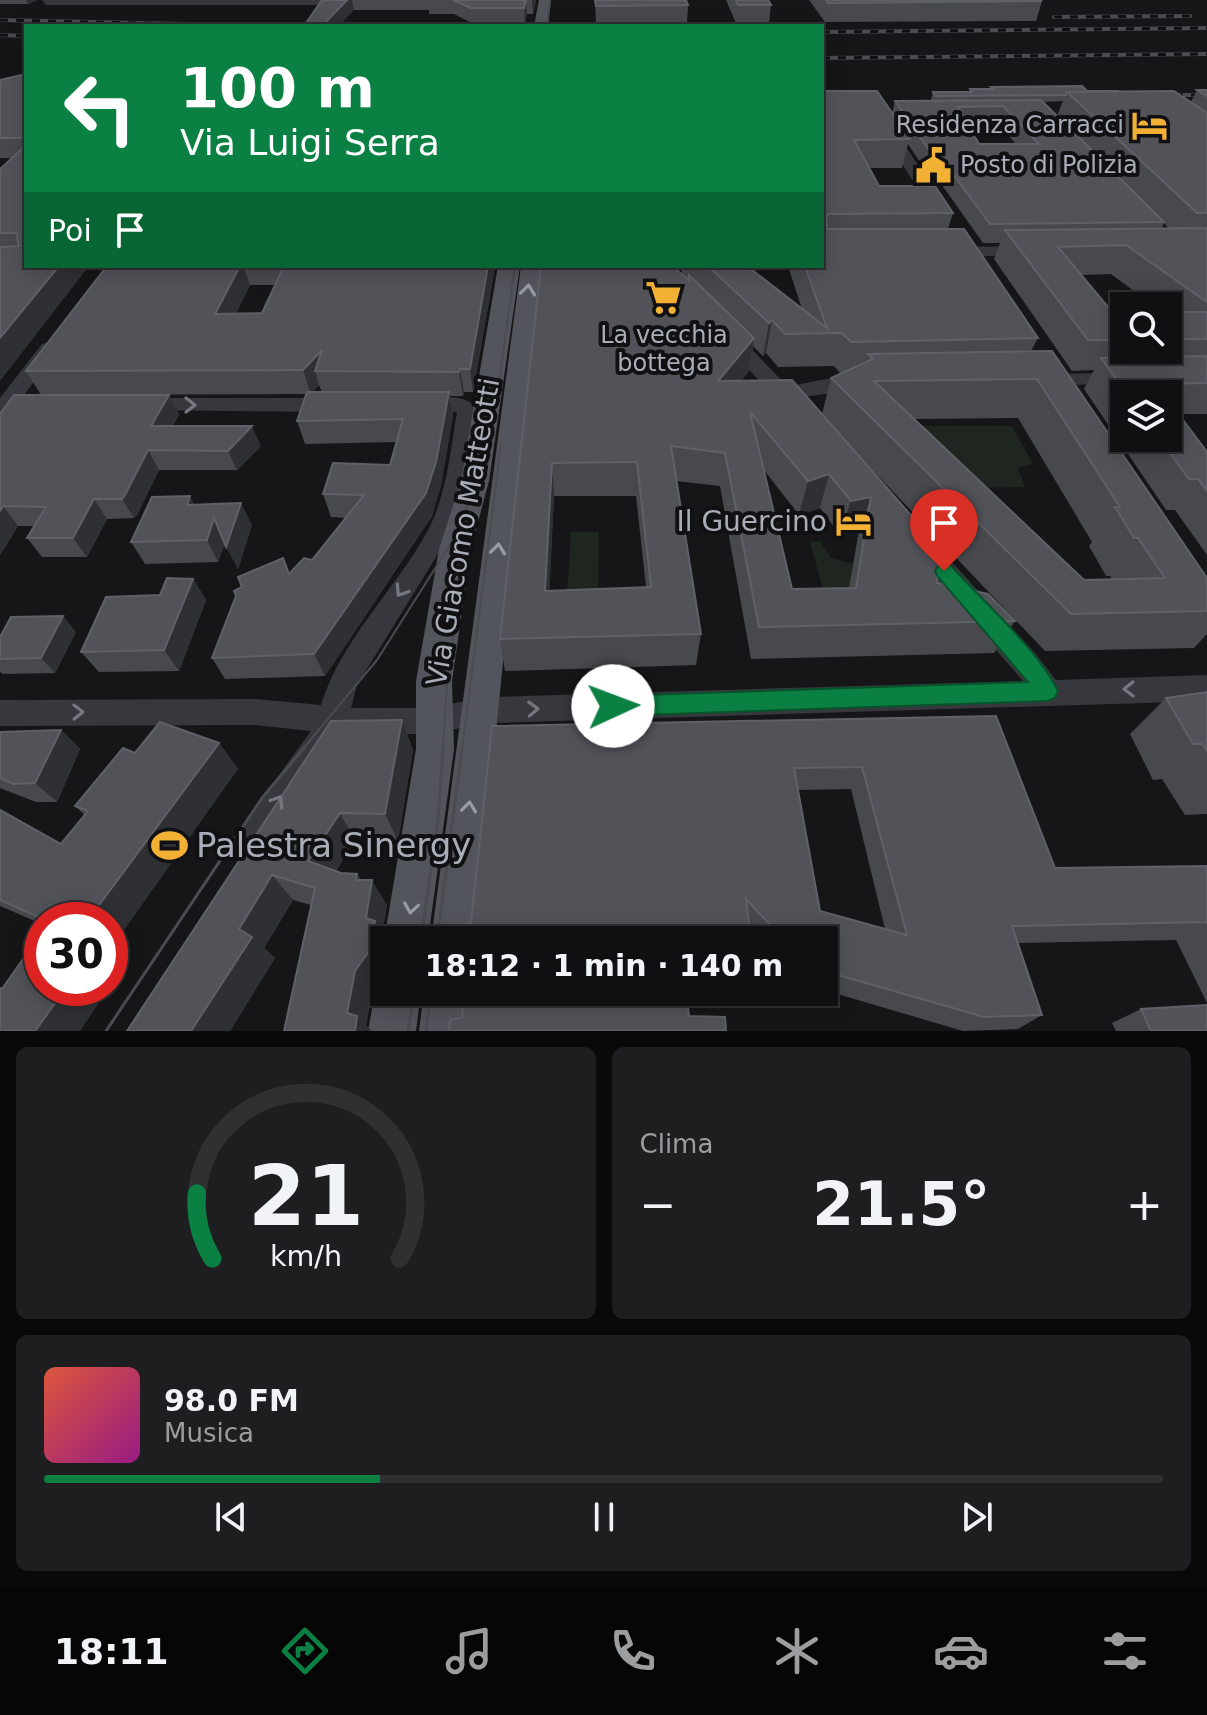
<!DOCTYPE html>
<html lang="it">
<meta charset="utf-8">
<style>
body{margin:0;font-family:"DejaVu Sans",sans-serif;background:#1e1e20;color:#f1f3f6;height:100vh;display:flex;flex-direction:column;font-size:30px;white-space:nowrap}
*{box-sizing:border-box;margin:0}
p{font-size:26px;color:#9c9d9f}
.icon{flex:none;width:44px;height:44px;fill:none;stroke:currentColor;stroke-width:2;stroke-linecap:round;stroke-linejoin:round}
.map{position:relative;height:1031px;overflow:hidden}
.drawer{display:flex;flex-direction:column;gap:16px;padding:16px;background:#09090a;flex:1}
.drawer>*{flex:none}
.guide{position:absolute;left:24px;top:24px;width:800px;height:244px;border-radius:0px;box-shadow:0 4px 20px #0003,0 0 0 2px #303032;background:#0b8043;color:#fff;overflow:hidden}
.controls{position:absolute;left:1110px;top:292px;display:grid;gap:16px}
.controls a{display:grid;place-items:center;width:72px;height:72px;border-radius:0px;background:#101012;box-shadow:0 4px 20px #0003,0 0 0 2px #303032;font-size:40px}
.speed{position:absolute;left:24px;top:902px;display:flex;gap:16px;font-size:40px;font-weight:700;text-align:center}
.speed>*{display:grid;place-content:center;width:104px;height:104px;border-radius:50%;background:#101012;box-shadow:0 4px 20px #0003,0 0 0 2px #303032;line-height:1}
.speed .limit{border:12px solid #d22;background:#fff;color:#111}
.pin{position:absolute;display:grid;place-items:center;width:68px;height:68px;color:#fff;margin:-82px -34px;border-radius:50% 50% 50% 0;rotate:-45deg;box-shadow:0 0 8px #0007}
.pin .icon{rotate:45deg}
.me{position:absolute;width:88px;margin:-44px;rotate:88deg;stroke-linejoin:round;filter:drop-shadow(0 0 6px #0008)}
.turn{display:flex;align-items:center;gap:28px;height:168px;padding:0 24px;font-size:36px}
.turn .icon{width:104px;height:104px;stroke-width:2.5}
.turn b{display:block;font-size:56px;line-height:68px}
.then{display:flex;align-items:center;height:76px;padding:0 24px;background:#0003;gap:16px;font-size:30px}
.big{font-size:60px;font-weight:800;line-height:1.1}
.drawer .widget{flex:1;display:flex;flex-direction:column;justify-content:center;gap:12px;min-width:0;padding:0 28px;border-radius:12px;background:#1e1e20}
.drawer .dial{align-items:center;gap:0}
.dial svg{height:208px;overflow:visible;fill:none;stroke:#303032;stroke-width:7;stroke-linecap:round;text-anchor:middle}
.dial text{fill:#f1f3f6;stroke:none}
.song{display:flex;align-items:center;gap:24px}
.cover{width:96px;height:96px;border-radius:12px;background:linear-gradient(135deg,hsl(10 70% 55%),hsl(310 70% 35%))}
.played{height:8px;border-radius:4px;background:linear-gradient(90deg,#0b8043 30%,#303032 30%)}
.keys{display:flex;justify-content:space-around;direction:ltr}
.heat{display:flex;justify-content:space-between;align-items:center;font-size:44px;direction:ltr}
.drawer .tiles{flex:1;display:grid;gap:16px;grid-template-columns:1fr 1fr}
.widget:last-child{grid-column:span 2}
.trip{position:absolute;left:370px;top:926px;width:468px;height:80px;border-radius:0px;background:#101012;box-shadow:0 4px 20px #0003,0 0 0 2px #303032;font-weight:800;line-height:80px;text-align:center}
.tab-bar{display:flex;height:128px;justify-content:space-around;align-items:center;background:#060607;color:#9c9d9f}
.tab-bar .icon{width:56px;height:56px}
.tab-bar .on{color:#0b8043}
.tab-bar b{font-size:36px;color:#f1f3f6}
.map>svg:first-child{display:block}
</style>
<div class="map">
<svg width="1207" height="1031" viewBox="0 0 1207 1031">
<rect width="100%" height="100%" fill="#161618"/>
<g fill="#1e261f">
<polygon points="917,426 1012,426 1033,464 1018,468 1025,487 970,488"/>
<polygon points="571,532 599,532 598,611 566,611"/>
<polygon points="820,541 831,558 853,564 846,608 828,608 810,542"/>
</g>
<g fill="none" stroke-linecap="round" stroke-linejoin="round">
<g fill="#37383d" fill-rule="evenodd">
<polygon points="42,0 355,0 356,2 351,5 46,5"/>
<polygon points="883,127 893,127 949,213 947,216 935,216 881,130"/>
<polygon points="1028,246 1034,247 1036,251 1034,255 948,257 940,252 948,247"/>
<path d="M 728,330 L 735,332 L 788,387 C 807,383 858,369 871,384 C 864,392 814,394 799,398 L 804,405 L 801,410 L 787,410 L 721,340 L 718,336 L 721,332 Z"/>
<polygon points="49,342 59,348 7,418 0,420 0,398 42,344"/>
<polygon points="1121,373 1131,379 1128,383 1041,386 1031,380 1041,374"/>
<path d="M 418,397 C 438,398 465,392 479,410 L 468,486 L 451,533 L 357,685 L 351,708 L 424,708 L 492,697 L 1023,681 L 909,549 L 906,542 L 909,535 L 918,533 L 927,535 L 1034,652 L 1056,680 L 1207,675 L 1207,701 L 492,723 L 424,734 L 345,734 L 262,856 L 250,861 L 238,856 L 233,844 L 238,832 L 311,731 L 255,725 L 0,726 L 0,700 L 255,699 L 321,705 C 341,640 395,590 427,532 C 447,495 450,452 457,412 L 411,409 L 408,404 Z"/>
<polygon points="142,398 334,398 344,405 334,412 135,410 132,405"/>
</g>
<g fill="#53555c" fill-rule="evenodd">
<polygon points="539,0 551,0 548,26 534,26"/>
<polygon points="498,266 520,266 489,481 471,549 452,681 454,749 428,940 384,941 416,749 416,681 439,549 461,481"/>
<polygon points="521,266 543,266 475,940 431,940"/>
<polygon points="384,975 384,992 421,992 416,1031 368,1031 375,992"/>
<polygon points="424,992 470,992 467,1031 419,1031"/>
</g>
<g stroke="#4a4c52" stroke-width="2">
<polyline points="547,26 550,0"/>
<polyline points="302,750 377,660 455,537 489,456 515,266"/>
<polyline points="443,750 447,681 472,517"/>
<polyline points="462,750 501,444"/>
</g>
<g stroke="#4a4c52" stroke-width="3">
<polyline points="421,940 438,819 443,748"/>
<polyline points="437,940 462,748"/>
<polyline points="106,1031 262,798 304,748"/>
<polyline points="408,1031 414,992"/>
<polyline points="426,1031 431,992"/>
</g>
<defs>
<g id="rail">
<polyline points="1054,17 1190,16"/>
<polyline points="0,20 277,26"/>
<polyline points="822,32 1207,28"/>
<polyline points="0,35 26,36"/>
<polyline points="822,58 1207,54"/>
<polyline points="1159,95 1207,95"/>
</g>
</defs>
<use href="#rail" stroke="#4a4c52" stroke-width="4"/>
<use href="#rail" stroke="#111113" stroke-width="3" stroke-dasharray="8" stroke-linecap="butt"/>
</g>
<g fill="#47494d" fill-rule="evenodd">
<polygon points="0,0 37,0 28,4 0,4"/>
<polygon points="322,0 536,0 533,14 527,14 525,23 472,23 454,14 429,14 429,10 354,10"/>
<polygon points="595,0 688,5 687,23 596,24"/>
<polygon points="726,0 768,0 771,5 769,23 736,23"/>
<polygon points="809,0 1040,0 1042,1 1036,21 825,22"/>
<polygon points="26,74 26,266 0,381 0,169 12,158 0,158 0,80"/>
<path d="M 991,87 L 1087,91 L 1191,102 L 1197,90 L 1207,90 L 1207,414 L 1178,414 L 1207,452 L 1207,555 L 1175,510 L 1166,510 L 1084,389 L 1094,370 L 1072,371 L 994,259 L 1000,243 L 983,243 L 930,168 L 924,168 L 908,144 L 902,168 L 869,168 L 879,186 L 953,213 L 948,229 L 1038,338 L 1031,351 L 1207,578 L 1207,634 L 1194,648 L 1045,651 L 862,459 L 937,583 L 1015,621 L 994,653 L 751,659 L 720,486 L 676,481 L 701,634 L 696,665 L 505,671 L 500,639 L 541,266 L 682,274 L 682,266 L 751,266 L 751,269 L 802,309 L 788,266 L 822,266 L 822,91 L 892,113 L 895,101 L 932,101 L 931,99 L 933,92 L 969,92 L 970,89 L 991,89 ZM 1063,101 L 1057,116 L 1042,102 ZM 997,123 L 1016,144 L 979,144 L 967,124 ZM 1164,223 L 1169,229 L 1161,229 ZM 1111,274 L 1154,306 L 1168,306 L 1168,350 L 1124,350 L 1124,313 L 1113,313 L 1082,275 ZM 753,346 L 763,356 L 766,353 L 778,367 L 834,366 L 840,373 L 831,378 L 822,414 L 741,381 L 749,371 ZM 1124,394 L 1168,394 L 1168,438 L 1124,438 ZM 1018,418 L 1092,542 L 1089,546 L 1106,576 L 1110,576 L 1112,579 L 1084,580 L 914,419 ZM 764,470 L 799,515 L 820,508 L 840,535 L 859,530 L 849,588 L 792,589 ZM 554,496 L 636,496 L 646,587 L 549,591 Z"/>
<path d="M 107,266 L 493,266 L 494,273 L 473,392 L 464,392 L 463,396 L 450,396 L 453,415 L 441,485 L 432,516 L 325,676 L 225,679 L 212,658 L 290,573 L 312,560 L 346,518 L 331,517 L 323,494 L 390,465 L 397,442 L 305,444 L 297,421 L 307,394 L 41,395 L 26,371 ZM 250,285 L 275,285 L 262,313 L 236,313 ZM 319,385 L 322,392 L 312,392 Z"/>
<polygon points="169,395 179,415 172,426 261,446 237,470 159,470 137,515 134,518 107,519 87,557 42,557 27,538 34,526 18,526 0,555 0,414"/>
<polygon points="194,504 252,525 238,569 225,543 218,562 145,564 131,542"/>
<polygon points="193,579 206,600 179,671 99,672 81,652 160,595"/>
<polygon points="76,632 55,673 3,674 0,672 0,637"/>
<polygon points="1207,692 1207,814 1185,815 1162,779 1153,780 1130,734 1166,698"/>
<path d="M 996,716 L 1055,868 L 1207,866 L 1207,1003 L 1176,940 L 1017,943 L 1042,1015 L 1018,1029 L 963,1031 L 824,990 L 824,940 L 760,940 L 750,929 L 751,940 L 459,940 L 471,923 L 492,726 ZM 851,789 L 885,929 L 820,911 L 798,790 Z"/>
<polygon points="402,720 413,750 398,841 355,840 336,871 341,873 357,874 361,880 387,905 382,933 387,940 384,940 384,973 372,991 366,1025 284,1031 311,905 293,900 264,948 275,958 230,1031 127,1031"/>
<polygon points="61,730 80,749 57,802 36,802 0,788 0,732"/>
<polygon points="219,743 238,769 110,920 42,920 42,924 0,906 0,810 61,844 85,815 75,806 135,753"/>
<polygon points="1141,1009 1207,1031 1116,1031 1112,1023"/>
</g>
<g fill="#2f3033">
<polygon points="26,0 37,0 28,4"/>
<polygon points="347,0 352,0 354,10 339,26 322,26"/>
<polygon points="526,0 527,14 525,23 524,8"/>
<polygon points="532,0 536,0 533,14"/>
<polygon points="59,266 89,266 0,381 0,338"/>
<polygon points="240,266 243,266 250,285 224,337 215,314"/>
<polygon points="488,266 493,266 494,273 473,392 470,369"/>
<polygon points="772,320 766,353 763,356 769,323"/>
<polygon points="754,338 749,371 714,415 718,381"/>
<polygon points="322,350 315,371 319,385 311,394 303,370"/>
<polygon points="460,369 464,392 463,396 459,372"/>
<polygon points="449,392 453,415 441,485 432,516 325,676 314,654"/>
<polygon points="169,395 179,415 162,446 151,426"/>
<polygon points="252,426 261,446 237,470 228,451"/>
<polygon points="148,450 159,470 137,515 134,518 122,499"/>
<polygon points="552,463 554,496 548,624 545,591"/>
<polygon points="829,474 820,508 799,515 808,481"/>
<polygon points="190,496 202,518 187,505"/>
<polygon points="871,497 859,530 840,535 851,501"/>
<polygon points="94,499 107,519 87,557 73,538"/>
<polygon points="241,503 252,525 238,569 226,547"/>
<polygon points="3,506 18,526 0,555 0,511"/>
<polygon points="214,518 226,540 218,562 207,540"/>
<polygon points="193,579 206,600 179,671 164,650"/>
<polygon points="63,616 76,632 55,673 41,658"/>
<polygon points="402,720 413,750 398,841 385,814"/>
<polygon points="61,730 80,749 57,802 35,783"/>
<polygon points="219,743 238,769 110,950 110,920 88,920"/>
<polygon points="340,813 355,840 327,886 308,861"/>
<polygon points="357,874 370,894 372,880 387,905 382,933 387,940 384,940 384,973 372,991 366,1025 372,1031 355,1031 347,1013 366,918 356,880"/>
<polygon points="272,875 293,900 264,948 275,958 230,1031 191,1031 239,929"/>
<polygon points="110,968 119,974 110,987"/>
<polygon points="66,988 109,988 80,1031 35,1031"/>
</g>
<g fill="#525359" stroke="#5f6168" stroke-width="2" fill-rule="evenodd">
<polygon points="322,0 347,0 322,26 304,26"/>
<polygon points="453,0 526,0 524,8 471,8"/>
<polygon points="595,0 686,0 688,5 596,6"/>
<polygon points="736,0 768,0 771,5 738,5"/>
<polygon points="826,0 1040,0 1042,1 828,3"/>
<polygon points="26,74 26,138 0,138 0,80"/>
<polygon points="1082,86 1087,91 1119,91 1067,92 1066,95 935,96 933,92 972,92 970,89 993,89 991,87"/>
<polygon points="1197,90 1207,90 1207,96"/>
<polygon points="822,91 877,91 910,139 854,140 879,186 935,186 953,213 829,214 826,217 827,229 964,229 1038,338 851,342 842,333 785,334 772,320 769,323 708,266 747,266 827,328 805,266 822,266"/>
<polygon points="1174,91 1207,113 1207,213 1197,213 1067,92"/>
<path d="M 1041,100 L 1164,222 L 990,224 L 935,150 L 929,150 L 895,101 ZM 1003,106 L 1039,144 L 979,144 L 958,107 Z"/>
<polygon points="26,145 26,266 59,266 0,338 0,247 19,246 16,233 0,233 0,169"/>
<polygon points="1207,228 1207,302 1126,245 1058,247 1113,313 1124,313 1124,340 1088,340 1005,230"/>
<polygon points="107,266 240,266 215,314 262,313 284,266 488,266 470,369 460,369 459,372 315,371 322,350 303,370 26,371"/>
<path d="M 541,266 L 672,266 L 689,280 L 689,275 L 754,338 L 718,381 L 792,380 L 939,547 L 937,583 L 988,594 L 1015,621 L 759,627 L 725,453 L 671,446 L 701,634 L 500,639 ZM 750,412 L 808,481 L 829,474 L 851,501 L 871,497 L 856,588 L 792,589 ZM 637,462 L 651,587 L 545,591 L 552,463 Z"/>
<rect x="1168" y="312" width="39" height="27"/>
<path d="M 1052,351 L 1207,578 L 1207,611 L 1071,614 L 831,378 L 873,359 L 868,354 ZM 1037,379 L 1120,507 L 1115,507 L 1134,538 L 1138,538 L 1165,578 L 1084,580 L 874,381 Z"/>
<polygon points="1207,356 1207,383 1156,384 1163,394 1127,394 1101,358"/>
<polygon points="307,392 449,392 436,462 426,493 314,654 212,658 236,596 234,591 242,587 238,577 283,558 289,574 304,558 312,560 364,495 323,494 333,463 390,465 403,419 297,421"/>
<polygon points="14,395 169,395 151,426 252,426 228,451 148,450 125,495 122,499 94,499 73,538 27,538 46,507 3,506 0,511 0,414"/>
<polygon points="1168,400 1207,452 1207,491 1198,479 1189,479 1159,438 1168,438"/>
<polygon points="190,496 187,505 241,503 226,547 214,518 207,540 131,542 152,497"/>
<polygon points="167,578 193,579 164,650 81,652 106,597 160,595"/>
<polygon points="63,616 41,658 0,659 0,637 11,617"/>
<polygon points="1207,692 1207,751 1202,744 1193,744 1166,698"/>
<path d="M 996,716 L 1055,868 L 1207,866 L 1207,924 L 1206,922 L 1012,926 L 1042,1015 L 984,1017 L 824,971 L 824,940 L 784,940 L 746,899 L 751,940 L 628,940 L 618,937 L 618,940 L 459,940 L 461,926 L 471,923 L 492,726 ZM 862,767 L 907,935 L 820,911 L 794,768 Z"/>
<polygon points="402,720 385,814 340,813 308,861 341,873 357,874 356,880 372,880 366,918 375,921 369,951 355,971 347,1013 357,1016 355,1031 284,1031 315,888 272,875 239,929 252,937 191,1031 127,1031 331,721"/>
<polygon points="160,722 219,743 88,920 45,920 0,900 0,810 61,844 88,811 75,806 123,748 135,753"/>
<polygon points="61,730 35,783 13,784 0,778 0,732"/>
<polygon points="42,932 42,988 66,988 35,1031 0,1031 0,988 2,989"/>
<polygon points="464,992 620,992 620,1000 687,999 689,1016 725,1017 726,1031 449,1031 450,1020 462,1018"/>
<polygon points="1207,1005 1207,1031 1151,1031 1141,1009"/>
</g>
<defs><path id="oneway-chevron" d="M-2-3.5L2.5 0L-2 3.5" fill="none" stroke-width="1.6" stroke-linecap="round" stroke-linejoin="round" transform="scale(2)"/></defs>
<g stroke="#979ba6">
<use href="#oneway-chevron" transform="translate(528 290) rotate(-83)"/>
<use href="#oneway-chevron" transform="translate(498 549) rotate(-83)"/>
<use href="#oneway-chevron" transform="translate(469 807) rotate(-83)"/>
<use href="#oneway-chevron" transform="translate(411 908) rotate(99)"/>
</g>
<g stroke="#757881">
<use href="#oneway-chevron" transform="translate(190 405)"/>
<use href="#oneway-chevron" transform="translate(401 591) rotate(123)"/>
<use href="#oneway-chevron" transform="translate(1129 689) rotate(179)"/>
<use href="#oneway-chevron" transform="translate(533 709) rotate(-2)"/>
<use href="#oneway-chevron" transform="translate(78 712) rotate(-1)"/>
<use href="#oneway-chevron" transform="translate(278 801) rotate(-57)"/>
</g>
<path fill="#0b8043" stroke="#07532c" stroke-width="2" d="M 944,564 L 951,566 C 983,601 1038,650 1058,691 L 1055,698 L 1047,701 L 613,716 L 605,713 L 602,706 L 605,699 L 613,696 L 1028,682 L 938,577 L 935,571 L 938,566 Z"/>
<defs>
<symbol id="hotel-bare" viewBox="-9 -9 18 18"><path d="M-6-4.5h1.5V1H6V5H4.5V3h-9V5H-6ZM-4 0a1.8 1.8 0 1 1 3.6 0ZM.5 0V-2.5h3Q6-2.5 6 0Z" fill="#f2b134" stroke="#111113" stroke-width="2.5" paint-order="stroke"/></symbol>
<symbol id="civic-bare" viewBox="-9 -9 18 18"><path d="M-.6-6.5H3V-4.5H.6V-3L4-1V1h2V6H-6V1h2V-1L-.6-3ZM-1.2 2.5V6h2.4V2.5Z" fill="#f2b134" stroke="#111113" stroke-width="2.5" paint-order="stroke"/></symbol>
<symbol id="supermarket-bare" viewBox="-9 -9 18 18"><path d="M-6-5.5h2.5l.6 2H6L4.5 2H-2.5L-4.4-4H-6ZM-1.5 3.2a1.3 1.3 0 1 0 .1 0ZM3 3.2a1.3 1.3 0 1 0 .1 0Z" fill="#f2b134" stroke="#111113" stroke-width="2.5" paint-order="stroke"/></symbol>
<symbol id="stadium-bare" viewBox="-9 -9 18 18"><path d="M0-5a6.5 5 0 1 0 0 10a6.5 5 0 1 0 0-10ZM-3.5-1.8h7v3.6h-7Z" fill="#f2b134" stroke="#111113" stroke-width="2.5" paint-order="stroke"/></symbol>
</defs>
<g fill-rule="evenodd">
<use href="#hotel-bare" x="1124" y="100" width="51" height="51"/>
<use href="#civic-bare" x="908" y="140" width="51" height="51"/>
<use href="#supermarket-bare" x="638" y="272" width="51" height="51"/>
<use href="#hotel-bare" x="828" y="496" width="51" height="51"/>
<use href="#stadium-bare" x="144" y="820" width="51" height="51"/>
</g>
<g text-anchor="middle" dominant-baseline="central" stroke-width="8" stroke-linejoin="round" paint-order="stroke">
<g font-size="24" fill="#a8adb8" stroke="#111113" text-anchor="end">
<text x="1124" y="125">Residenza Carracci</text>
<text x="960" y="165" text-anchor="start">Posto di Polizia</text>
<text x="664" y="335" text-anchor="middle">La vecchia<tspan x="664" dy="28">bottega</tspan></text>
</g>
<g font-size="28" fill="#a8adb8" stroke="#111113" text-anchor="end">
<text x="827" y="521">Il Guercino</text>
</g>
<g font-size="28" fill="#a8adb8" stroke="#111113">
<text transform="translate(463 532) rotate(-80)">Via Giacomo Matteotti</text>
</g>
<g font-size="34" fill="#a8adb8" stroke="#111113" text-anchor="start">
<text x="196" y="845">Palestra Sinergy</text>
</g>
</g>
</svg>
<div class="controls">
<a><svg class="icon" aria-label="search" viewBox="0 0 24 24"><circle cx="10" cy="10" r="6"/><path d="M15 15l6 6"/></svg></a>
<a><svg class="icon" aria-label="layers" viewBox="0 0 24 24"><path d="M12 4l9 5-9 5-9-5zM3 14l9 5 9-5"/></svg></a>
</div>
<div class="speed"><div class="limit">30</div></div>
<div class="pin" style="left:944px;top:571px;background:#d93025"><svg class="icon" aria-label="arrive" viewBox="0 0 24 24"><path d="M6 21V4h12l-3 4 3 4H6"/></svg></div>
<svg class="me" style="left:613px;top:706px" viewBox="-20 -20 40 40"><circle r="19" fill="#fff"/><path d="M0-13L10 11 0 6-10 11z" fill="#0b8043"/></svg>
<div class="trip">18:12 · 1 min · 140 m</div>
<div class="guide">
<div class="turn"><svg class="icon" aria-label="left" viewBox="0 0 24 24"><path d="M17 20v-9H6M10 6l-5 5 5 5"/></svg><div><b>100 m</b>Via Luigi Serra</div></div>
<div class="then">Poi<svg class="icon" aria-label="arrive" viewBox="0 0 24 24"><path d="M6 21V4h12l-3 4 3 4H6"/></svg></div>
</div>
</div>
<section class="drawer">
<div class="tiles">
<div class="widget dial"><svg viewBox="0 0 100 80">
<path d="M14 69A42 42 0 1 1 86 69"/>
<path d="M14 69A42 42 0 0 1 8 44" stroke="#0b8043"/>
<text x="50" y="56" font-size="32" font-weight="700">21</text>
<text x="50" y="72" font-size="11">km/h</text>
</svg></div>
<div class="widget"><p>Clima</p>
<div class="heat"><a>−</a><b class="big">21.5°</b><a>+</a></div>
</div>
<div class="widget">
<div class="song"><i class="cover"></i><div><b>98.0 FM</b><p>Musica</p></div></div>
<div class="played"></div>
<div class="keys"><svg class="icon" aria-label="previous" viewBox="0 0 24 24"><path d="M18 5L8 12l10 7zM5 5v14"/></svg><svg class="icon" aria-label="pause" viewBox="0 0 24 24"><path d="M8 5v14M16 5v14"/></svg><svg class="icon" aria-label="next" viewBox="0 0 24 24"><path d="M6 5l10 7-10 7zM19 5v14"/></svg></div>
</div>
</div>
</section>
<nav class="tab-bar">
<b>18:11</b>
<svg class="icon on" aria-label="directions" viewBox="0 0 24 24"><path d="M12 3l9 9-9 9-9-9zM9 14v-3h6M13 9l2 2-2 2"/></svg>
<svg class="icon" aria-label="music" viewBox="0 0 24 24"><path d="M9 18V5l10-2v13"/><circle cx="6" cy="18" r="3"/><circle cx="16" cy="16" r="3"/></svg>
<svg class="icon" aria-label="phone" viewBox="0 0 24 24"><path d="M5 4h4l2 5-3 2q2 4 5 5l2-3 5 2v4C11 20 4 13 5 4z"/></svg>
<svg class="icon" aria-label="climate" viewBox="0 0 24 24"><path d="M12 3v18M4 7l16 10M4 17L20 7"/></svg>
<svg class="icon" aria-label="car" viewBox="0 0 24 24"><path d="M5 17H2v-5l4-1 3-4h7l3 4 3 1v5h-3M9 17h6M6 11h13"/><circle cx="7" cy="17" r="2"/><circle cx="17" cy="17" r="2"/></svg>
<svg class="icon" aria-label="filters" viewBox="0 0 24 24"><path d="M4 7h16M4 17h16"/><circle cx="9" cy="7" r="2"/><circle cx="15" cy="17" r="2"/></svg>
</nav>
